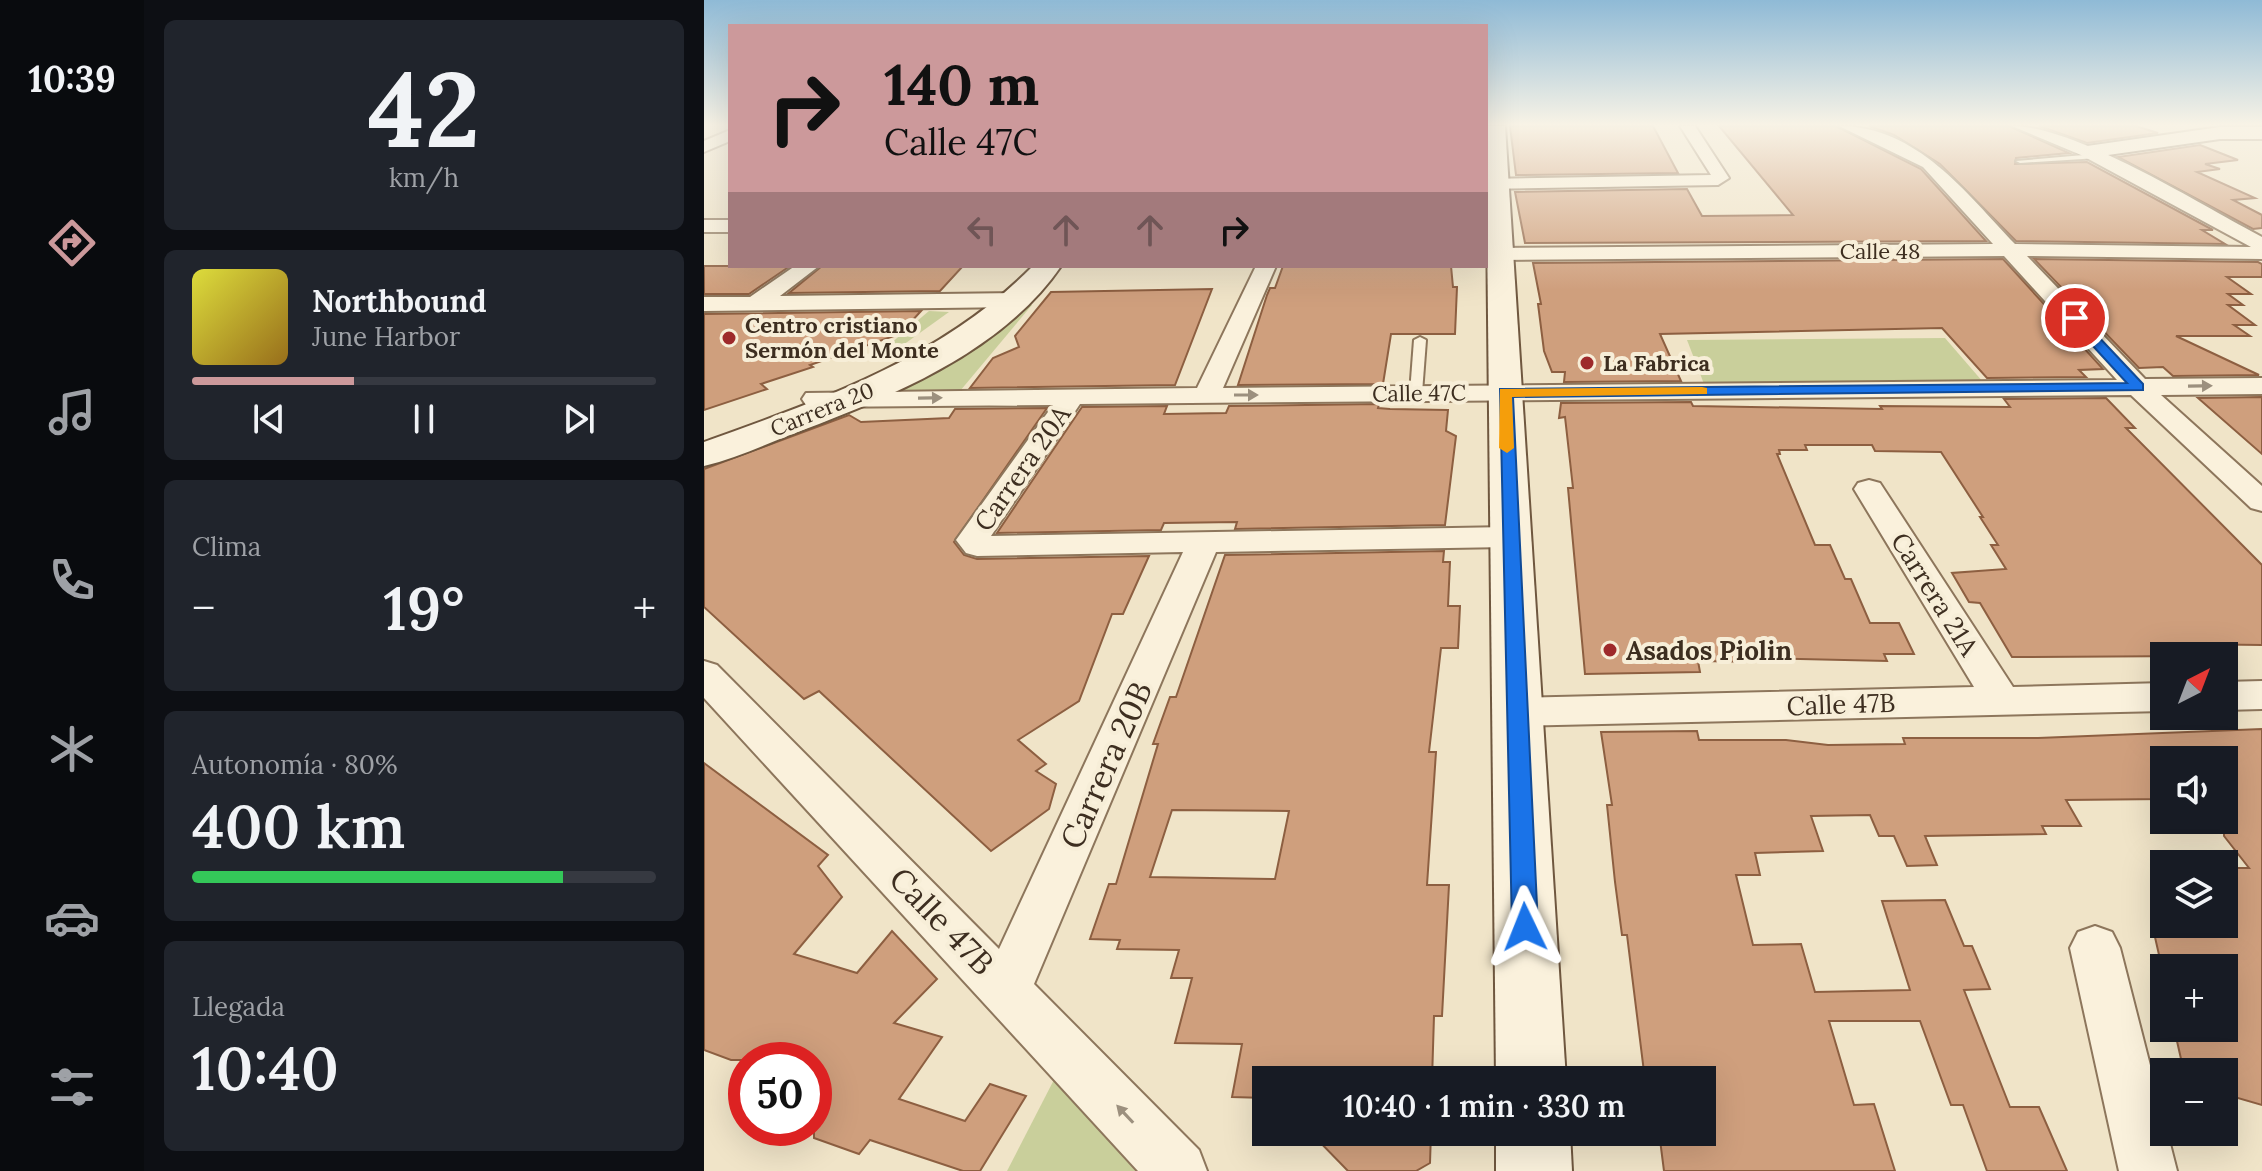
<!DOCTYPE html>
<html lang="es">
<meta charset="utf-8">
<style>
body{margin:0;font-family:Lora,serif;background:#20242c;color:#f1f3f6;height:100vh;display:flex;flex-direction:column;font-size:30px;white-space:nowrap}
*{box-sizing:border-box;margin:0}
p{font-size:26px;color:#9ea1a6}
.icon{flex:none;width:44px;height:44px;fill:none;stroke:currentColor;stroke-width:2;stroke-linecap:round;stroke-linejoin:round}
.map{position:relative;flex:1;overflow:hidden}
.sheet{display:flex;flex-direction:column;gap:20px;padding:20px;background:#0d0f14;width:560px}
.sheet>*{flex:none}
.hud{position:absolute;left:24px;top:24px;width:760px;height:244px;border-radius:0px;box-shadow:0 8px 32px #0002;background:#cc999b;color:#111;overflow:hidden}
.needle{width:52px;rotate:42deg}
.buttons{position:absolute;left:1446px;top:642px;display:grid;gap:16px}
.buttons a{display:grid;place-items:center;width:88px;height:88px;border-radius:0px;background:#171b24;box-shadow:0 8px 32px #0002;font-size:40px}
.speed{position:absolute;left:24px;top:1042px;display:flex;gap:16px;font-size:40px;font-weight:700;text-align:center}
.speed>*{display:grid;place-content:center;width:104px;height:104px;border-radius:50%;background:#171b24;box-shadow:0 8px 32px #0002;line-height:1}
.speed .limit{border:12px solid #d22;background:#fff;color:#111}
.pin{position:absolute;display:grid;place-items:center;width:68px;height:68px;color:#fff;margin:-34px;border:4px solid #fff;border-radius:50%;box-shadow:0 2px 8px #0007}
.me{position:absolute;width:88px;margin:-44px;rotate:358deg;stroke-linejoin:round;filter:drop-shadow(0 0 6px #0008)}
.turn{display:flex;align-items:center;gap:28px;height:168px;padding:0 24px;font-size:36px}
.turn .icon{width:104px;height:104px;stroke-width:2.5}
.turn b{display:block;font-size:56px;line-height:68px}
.lanes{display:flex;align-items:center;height:76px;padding:0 24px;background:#0003;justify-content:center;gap:40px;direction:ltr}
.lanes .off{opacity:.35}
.big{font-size:60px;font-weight:600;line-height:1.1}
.sheet .card{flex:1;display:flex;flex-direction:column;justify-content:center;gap:12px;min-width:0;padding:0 28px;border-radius:12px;background:#20242c}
.sheet .dial{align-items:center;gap:0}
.dial b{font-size:104px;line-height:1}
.song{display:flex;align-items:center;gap:24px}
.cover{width:96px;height:96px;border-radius:12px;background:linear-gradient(135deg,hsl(60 70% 55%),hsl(40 70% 35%))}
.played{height:8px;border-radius:4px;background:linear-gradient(90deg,#cc999b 35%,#363941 35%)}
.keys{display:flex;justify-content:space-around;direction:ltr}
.heat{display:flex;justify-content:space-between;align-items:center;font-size:44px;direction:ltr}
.charge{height:12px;border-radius:6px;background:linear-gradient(90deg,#34c759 80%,#363941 0)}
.trip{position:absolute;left:548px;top:1066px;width:464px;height:80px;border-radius:0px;background:#171b24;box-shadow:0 8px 32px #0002;font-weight:600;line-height:80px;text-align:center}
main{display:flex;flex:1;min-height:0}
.tab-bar{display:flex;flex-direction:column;width:144px;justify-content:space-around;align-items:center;background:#090b0e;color:#9ea1a6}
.tab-bar .icon{width:56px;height:56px}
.tab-bar .current{color:#cc999b}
.tab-bar b{font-size:36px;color:#f1f3f6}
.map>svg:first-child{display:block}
</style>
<main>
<nav class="tab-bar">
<b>10:39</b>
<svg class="icon current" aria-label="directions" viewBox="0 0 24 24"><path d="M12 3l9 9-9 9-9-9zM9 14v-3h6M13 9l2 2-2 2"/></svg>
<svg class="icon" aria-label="music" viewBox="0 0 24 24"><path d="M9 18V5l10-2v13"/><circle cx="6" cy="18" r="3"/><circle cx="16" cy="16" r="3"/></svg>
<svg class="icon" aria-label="phone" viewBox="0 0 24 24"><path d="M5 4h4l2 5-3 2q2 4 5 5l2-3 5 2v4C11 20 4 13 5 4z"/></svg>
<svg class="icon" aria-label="climate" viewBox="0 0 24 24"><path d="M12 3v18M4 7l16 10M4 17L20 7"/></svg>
<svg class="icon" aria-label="car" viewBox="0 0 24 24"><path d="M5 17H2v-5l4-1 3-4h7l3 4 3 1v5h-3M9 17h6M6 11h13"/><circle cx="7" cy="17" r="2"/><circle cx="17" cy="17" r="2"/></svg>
<svg class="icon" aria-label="filters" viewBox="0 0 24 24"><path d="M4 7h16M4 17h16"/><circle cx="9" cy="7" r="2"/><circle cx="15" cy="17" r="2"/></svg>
</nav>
<section class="sheet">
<div class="card dial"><b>42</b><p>km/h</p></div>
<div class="card">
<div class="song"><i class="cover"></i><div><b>Northbound</b><p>June Harbor</p></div></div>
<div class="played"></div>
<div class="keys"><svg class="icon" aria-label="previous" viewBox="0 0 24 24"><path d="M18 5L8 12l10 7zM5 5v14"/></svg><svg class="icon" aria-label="pause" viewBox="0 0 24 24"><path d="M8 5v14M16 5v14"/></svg><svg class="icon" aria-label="next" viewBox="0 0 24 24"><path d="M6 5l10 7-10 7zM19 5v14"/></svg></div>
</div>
<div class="card"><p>Clima</p>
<div class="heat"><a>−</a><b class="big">19°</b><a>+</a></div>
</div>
<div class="card"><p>Autonomía · 80%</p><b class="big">400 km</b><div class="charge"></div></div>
<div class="card"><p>Llegada</p><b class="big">10:40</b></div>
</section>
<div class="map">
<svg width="1558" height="1171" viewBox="0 0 1558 1171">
<rect width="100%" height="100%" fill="#f0e4c8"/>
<g fill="#c9cf9b">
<polygon points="318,304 328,305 256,391 198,390 199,379"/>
<polygon points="225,311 245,312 199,345 186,344"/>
<polygon points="1241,338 1279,382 1000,384 983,340"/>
<polygon points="355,1070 436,1171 303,1171"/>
</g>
<g fill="#cf9f7d" stroke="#8d5f41" stroke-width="2" fill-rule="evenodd">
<polygon points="806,126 949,126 974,173 812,175"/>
<polygon points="1015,126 1132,126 1217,169 1282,241 821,243 811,192 983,189 998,216 1089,215"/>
<polygon points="1165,126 1305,126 1365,153 1312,158 1311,164 1383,162 1509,230 1498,230 1521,244 1312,241 1236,164 1190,135"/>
<polygon points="1335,126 1432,126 1454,133 1383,143"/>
<polygon points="1496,145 1534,160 1501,164 1516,169 1493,172 1551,198 1529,200 1558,215 1558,228 1549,229 1414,157"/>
<polygon points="1299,259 1399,369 1375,370 1382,377 1283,378 1238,328 956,334 977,381 860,382 861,372 848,372 840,351 834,304 837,304 829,263"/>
<polygon points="1330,259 1554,262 1558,264 1558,277 1523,277 1547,294 1524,294 1539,305 1524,305 1551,325 1530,325 1546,336 1472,336 1555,375 1469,376 1459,367 1435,368"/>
<polygon points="0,266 86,266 45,294 0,294"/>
<polygon points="118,266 259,266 236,291 85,293"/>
<polygon points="579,266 747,266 749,287 753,287 751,334 687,334 679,384 534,385 563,295 566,288 571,288"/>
<polygon points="508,289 471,385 266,388 289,358 315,347 311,336 347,292"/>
<polygon points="217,311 196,334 106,365 109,367 57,384 63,389 0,410 0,314"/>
<polygon points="1558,397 1558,454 1494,398"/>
<polygon points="1402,398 1431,428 1422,428 1558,565 1558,645 1477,644 1487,656 1308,657 1276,603 1265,602 1248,573 1302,569 1287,545 1294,545 1276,517 1279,517 1237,452 1171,451 1168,445 1101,445 1103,450 1075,450 1076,454 1073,454 1111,545 1126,545 1141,579 1147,579 1166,623 1195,623 1210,654 1180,654 1183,661 1055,658 1057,662 994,661 996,672 881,674 864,488 869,488 861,417 855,418 857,403 987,402 989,406 1178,409 1176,406 1306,407 1300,399"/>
<polygon points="675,404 674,408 686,409 744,410 742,431 752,436 741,525 531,529 533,522 460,523 457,530 293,533 378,407 463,406 460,414 522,413 525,406"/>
<polygon points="343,408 250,542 260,555 273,559 445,556 419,614 408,614 375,701 314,740 342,764 332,771 352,784 345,809 287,851 115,691 100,699 0,607 0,469 145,415 157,422 245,418 251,409"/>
<path d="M 740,551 L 739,562 L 746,562 L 744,606 L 756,606 L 754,648 L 737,648 L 725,752 L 732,752 L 723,885 L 745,885 L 738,1016 L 730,1016 L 728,1080 L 562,1080 L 562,1098 L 528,1097 L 538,1044 L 471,1043 L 488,978 L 467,978 L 475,950 L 413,949 L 416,940 L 386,939 L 405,884 L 412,884 L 454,744 L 449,744 L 466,697 L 472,697 L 521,555 ZM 468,810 L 585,811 L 571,879 L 446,877 Z"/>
<polygon points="1558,729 1558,1105 1520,1094 1520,1072 1480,1072 1470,1028 1520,1028 1520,968 1458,968 1448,924 1520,924 1520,868 1545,868 1520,836 1520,760 1460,758 1460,799 1362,800 1377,826 1338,826 1342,834 1221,836 1233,865 1203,866 1190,836 1175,836 1166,815 1107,816 1119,851 1051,853 1056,875 1032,875 1049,945 1097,944 1111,992 1206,990 1178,901 1241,900 1260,946 1268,946 1286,989 1260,990 1306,1107 1335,1107 1363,1171 1283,1171 1259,1105 1247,1105 1216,1021 1125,1021 1150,1105 1170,1104 1191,1171 960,1171 955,1132 998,1132 998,1080 941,1080 923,935 918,935 911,882 903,805 908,805 897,732 993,731 995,740 1082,740 1124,745 1201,744 1199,738 1334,738"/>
<polygon points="0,763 124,855 114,866 138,897 90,954 153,973 188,931 233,979 190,1023 238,1037 195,1099 261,1121 286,1084 322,1096 276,1171 259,1171 166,1140 155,1154 110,1138 110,1060 27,1060 0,1050"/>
<polygon points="606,1132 727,1132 726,1163 712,1171 644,1171"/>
</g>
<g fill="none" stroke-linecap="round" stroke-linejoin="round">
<defs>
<g id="lane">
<polygon points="1391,154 1394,158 1316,163 1312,161"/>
<polygon points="716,337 722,340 718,393 712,397 706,393 710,340"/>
</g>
<g id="street">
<polygon points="976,126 991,126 1025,178 1014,185 782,189 782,179 1007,175"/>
<path d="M 1135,126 C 1213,126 1262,193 1311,244 L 1547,247 L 1377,155 L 1308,126 C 1372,126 1497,205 1558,237 L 1558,259 L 1323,256 L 1441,379 L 1558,378 L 1558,394 L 1457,395 L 1558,486 L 1558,511 L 1547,508 L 1427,395 L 376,404 L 287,536 L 804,527 L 815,530 L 820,537 L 815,544 L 804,547 L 512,552 L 330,984 L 495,1150 L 503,1171 L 434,1171 L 0,698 L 0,661 L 13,665 L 295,949 L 479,552 L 273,556 L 262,553 L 252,540 L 349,405 L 111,407 L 102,405 L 98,399 L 102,393 L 493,388 L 552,266 L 572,266 L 519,388 L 1413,380 L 1300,256 L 794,260 L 784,254 L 794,248 L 1289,244 L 1219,167 Z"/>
<polygon points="26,130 26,141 0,152 0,141"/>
<rect x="0" y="220" width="26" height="12"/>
<polygon points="91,266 115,266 76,296 316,293 327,300 316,307 0,311 0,297 46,297"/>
<polygon points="1165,480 1176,483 1309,687 1460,683 1460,711 814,726 800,722 794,712 800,702 814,698 1270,687 1150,489 1154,483"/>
<polygon points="1558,681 1558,709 1520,710 1520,682"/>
<polygon points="1391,926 1408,932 1416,948 1460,1120 1460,1132 1463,1132 1473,1171 1415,1171 1366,948 1374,932"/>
</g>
<g id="secondary">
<polygon points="782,126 801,126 862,1080 792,1080"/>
<polygon points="1516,127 1558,127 1558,139 1516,139 1383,158 1373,152 1383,146"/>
<path d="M 329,266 L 357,266 C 297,354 182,399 86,435 C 58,446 29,459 0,466 L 0,442 C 120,399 238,358 329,266 Z"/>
<polygon points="792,1132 866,1132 868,1171 792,1171"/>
</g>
</defs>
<use href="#lane" stroke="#8d765c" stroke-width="4"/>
<use href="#street" stroke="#8d765c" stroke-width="4"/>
<use href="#secondary" stroke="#6f573f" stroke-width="4"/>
<use href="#lane" fill="#faf1dc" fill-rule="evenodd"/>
<use href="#street" fill="#faf1dc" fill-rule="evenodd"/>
<use href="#secondary" fill="#faf1dc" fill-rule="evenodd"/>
</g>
<defs><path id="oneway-solid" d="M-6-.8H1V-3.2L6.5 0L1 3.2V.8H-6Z" transform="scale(2)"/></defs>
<g fill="#9c907e">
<use href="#oneway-solid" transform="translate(1496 386) rotate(-1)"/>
<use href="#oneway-solid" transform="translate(542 395)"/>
<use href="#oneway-solid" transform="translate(226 398) rotate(-1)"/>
<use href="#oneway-solid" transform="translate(421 1114) rotate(-133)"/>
</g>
<linearGradient id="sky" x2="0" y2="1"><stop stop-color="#8fbad6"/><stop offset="0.43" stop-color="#f8f3e6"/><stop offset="1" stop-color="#f8f3e6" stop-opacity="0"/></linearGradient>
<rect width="1558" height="290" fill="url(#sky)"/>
<polygon fill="#1a73e8" stroke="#114b97" stroke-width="2" points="1366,316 1375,316 1439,384 1439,390 809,397 834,927 831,935 821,938 812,935 808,927 796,389 1423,383 1366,321"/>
<polygon fill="#f59e0b" points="998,387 1003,388 1003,394 808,397 810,448 803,453 795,448 796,389"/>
<g fill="#9e2a2b" stroke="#f7eed8" stroke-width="3">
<circle cx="25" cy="338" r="8"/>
<circle cx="883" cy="363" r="8"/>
<circle cx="906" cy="650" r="8"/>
</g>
<g text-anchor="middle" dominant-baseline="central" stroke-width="8" stroke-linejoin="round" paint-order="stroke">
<g font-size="22" fill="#3d2e20" stroke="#f7eed8">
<text x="1176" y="251">Calle 48</text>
<text transform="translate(715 393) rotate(-1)">Calle 47C</text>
<text transform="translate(118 409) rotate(-22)">Carrera 20</text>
</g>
<g font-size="22" font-weight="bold" fill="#3d2e20" stroke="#f7eed8" text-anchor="start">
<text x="41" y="325">Centro cristiano<tspan x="41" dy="25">Sermón del Monte</tspan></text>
<text x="899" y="363">La Fabrica</text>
</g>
<g font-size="26" fill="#3d2e20" stroke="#f7eed8">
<text transform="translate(318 468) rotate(-55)">Carrera 20A</text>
<text transform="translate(1231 594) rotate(58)">Carrera 21A</text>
<text transform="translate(1137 704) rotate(-2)">Calle 47B</text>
</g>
<g font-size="26" font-weight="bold" fill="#3d2e20" stroke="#f7eed8" text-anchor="start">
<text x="922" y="650">Asados Piolin</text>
</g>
<g font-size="32" fill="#3d2e20" stroke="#f7eed8">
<text transform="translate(402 765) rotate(-66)">Carrera 20B</text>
<text transform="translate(238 921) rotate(46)">Calle 47B</text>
</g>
</g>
</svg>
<div class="buttons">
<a><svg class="needle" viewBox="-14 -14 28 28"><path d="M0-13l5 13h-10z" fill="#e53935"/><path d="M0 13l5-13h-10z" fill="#9ea1a6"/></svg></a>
<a><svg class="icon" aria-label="sound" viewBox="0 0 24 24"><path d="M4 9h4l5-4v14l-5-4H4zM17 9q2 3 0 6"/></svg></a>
<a><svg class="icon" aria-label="layers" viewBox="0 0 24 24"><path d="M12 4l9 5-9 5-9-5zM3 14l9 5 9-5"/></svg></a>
<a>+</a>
<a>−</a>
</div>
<div class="speed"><div class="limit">50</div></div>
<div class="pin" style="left:1371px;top:318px;background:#d93025"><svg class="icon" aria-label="arrive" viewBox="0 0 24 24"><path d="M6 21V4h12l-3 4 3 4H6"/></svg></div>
<svg class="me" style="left:821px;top:927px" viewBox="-20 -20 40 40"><path d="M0-17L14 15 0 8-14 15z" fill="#1a73e8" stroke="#fff" stroke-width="4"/></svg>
<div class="trip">10:40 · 1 min · 330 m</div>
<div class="hud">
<div class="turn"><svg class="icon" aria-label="right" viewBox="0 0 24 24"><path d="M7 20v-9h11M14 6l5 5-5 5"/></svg><div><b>140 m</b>Calle 47C</div></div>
<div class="lanes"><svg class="icon off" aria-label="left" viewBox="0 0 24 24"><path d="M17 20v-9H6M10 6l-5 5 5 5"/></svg><svg class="icon off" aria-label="ahead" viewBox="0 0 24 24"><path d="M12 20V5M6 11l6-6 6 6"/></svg><svg class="icon off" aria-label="ahead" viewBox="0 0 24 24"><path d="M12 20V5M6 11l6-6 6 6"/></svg><svg class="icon" aria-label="right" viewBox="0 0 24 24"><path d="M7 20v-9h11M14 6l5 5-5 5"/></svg></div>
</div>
</div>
</main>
